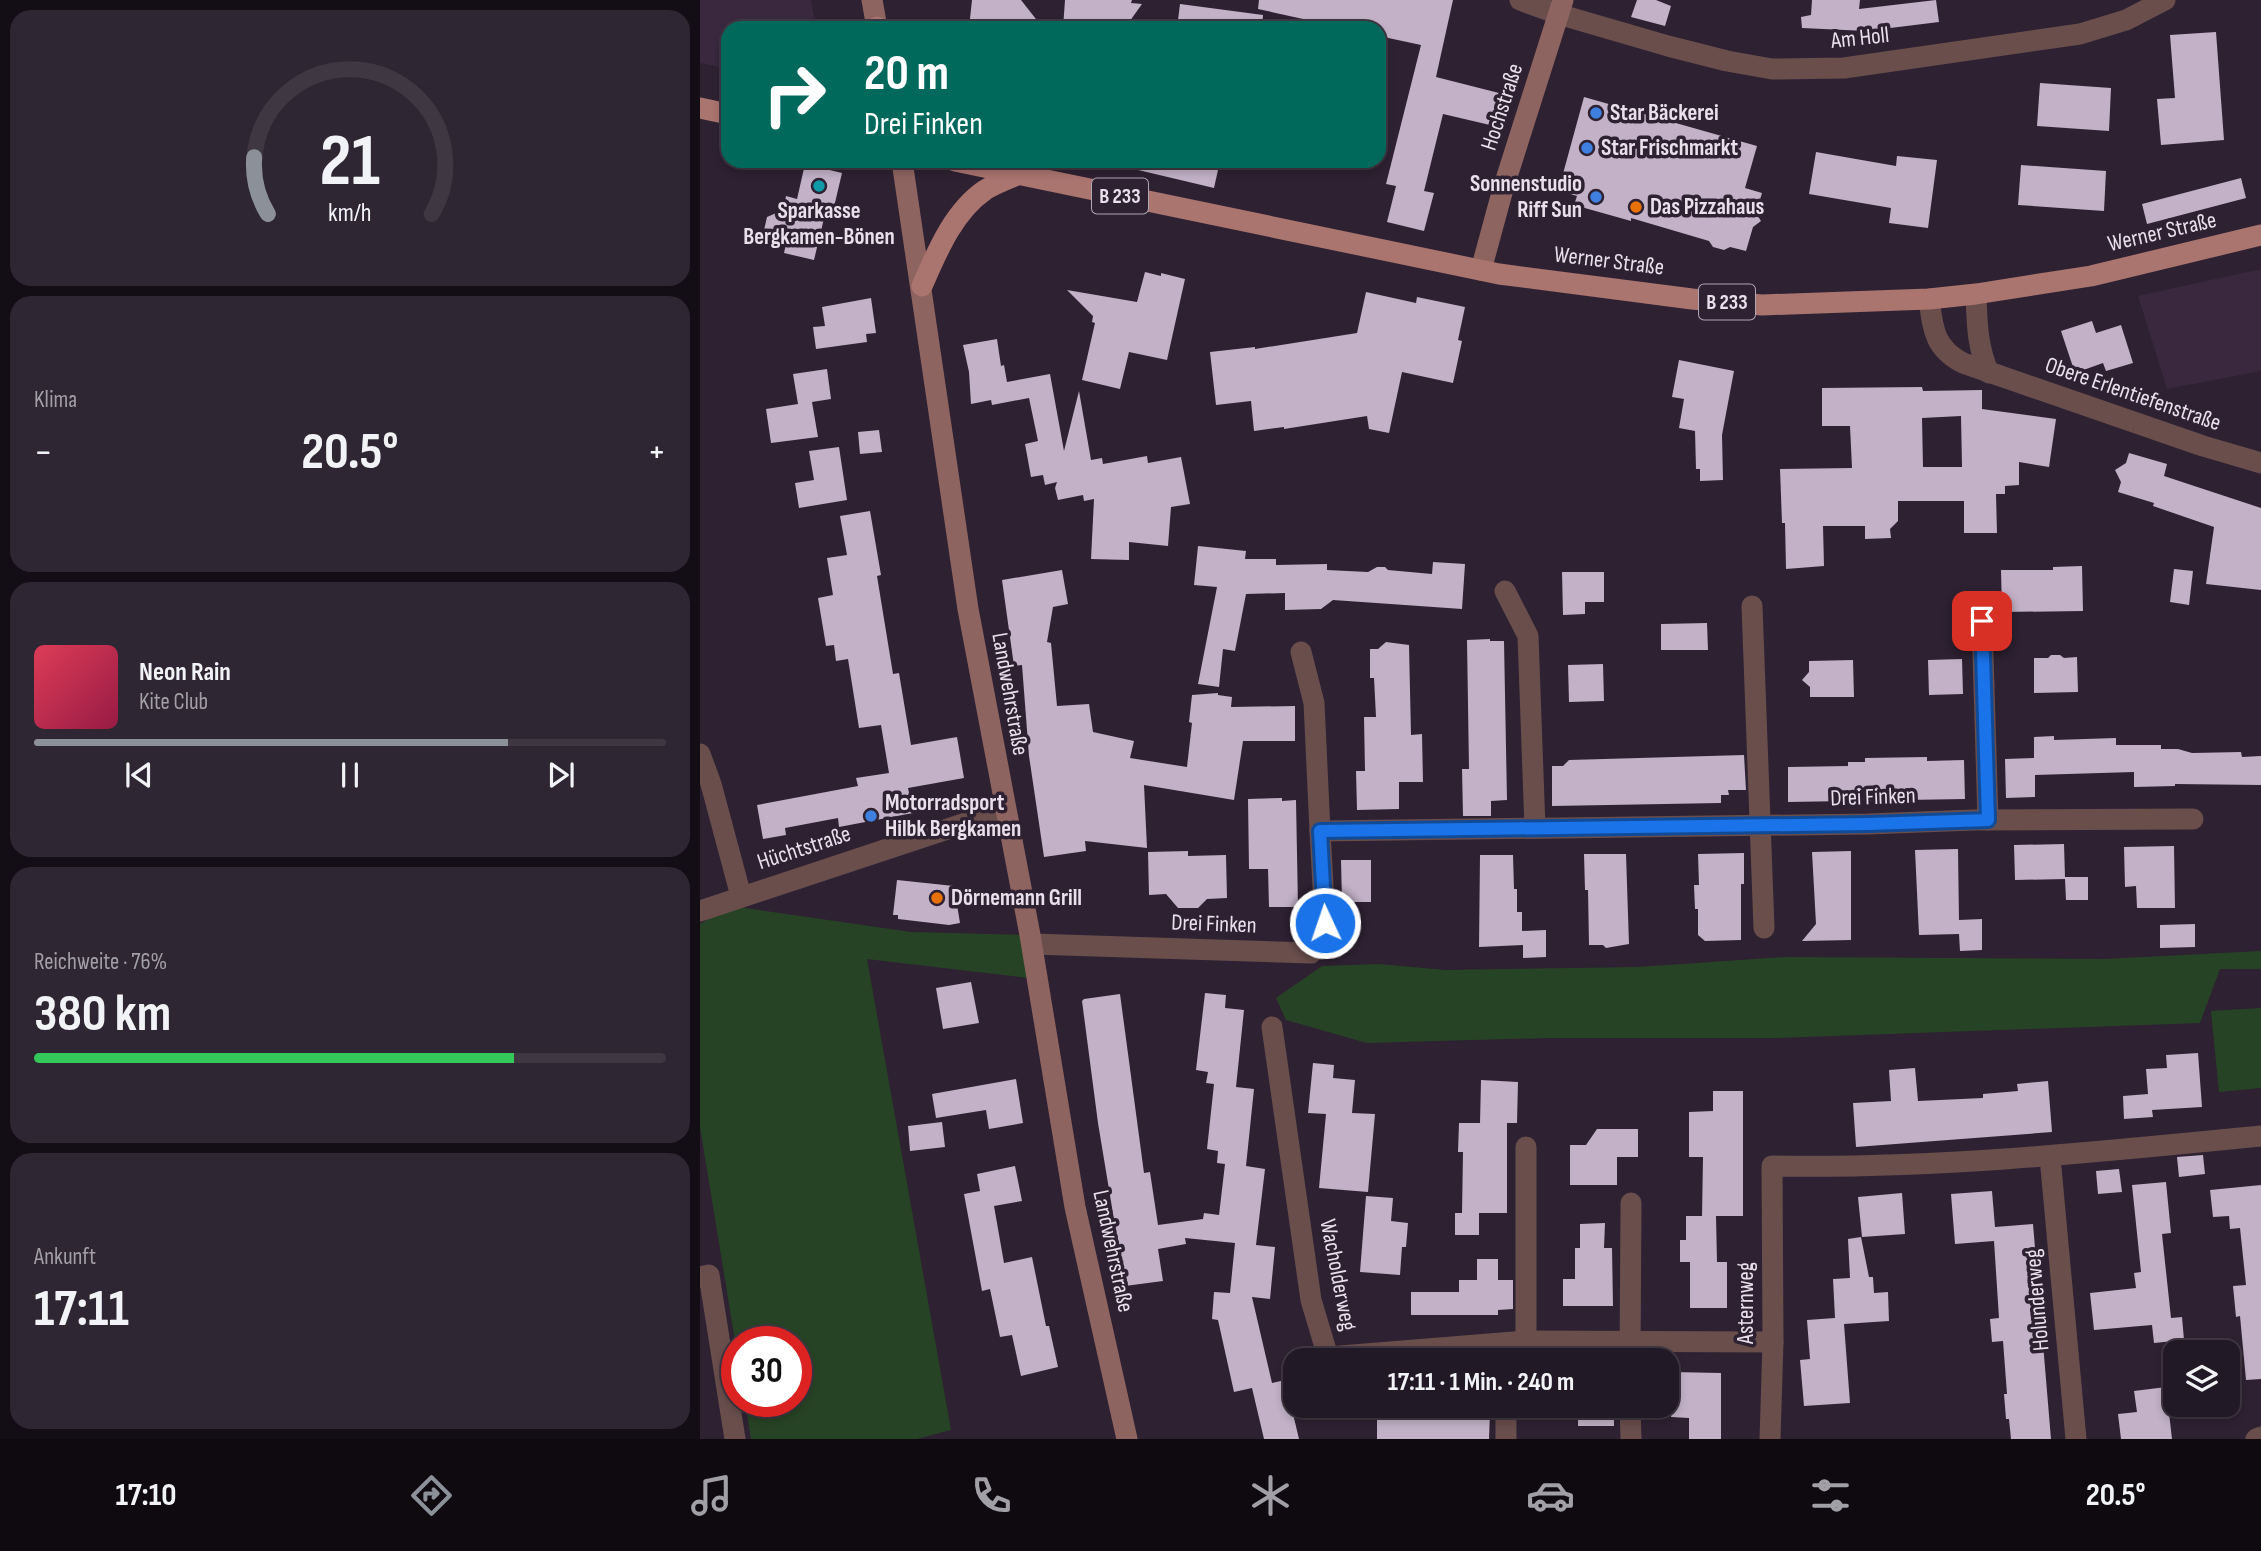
<!DOCTYPE html>
<html lang="de">
<meta charset="utf-8">
<style>
body{margin:0;font-family:"Sofia Sans Condensed",sans-serif;background:#2e2632;color:#f1f3f6;height:100vh;display:flex;flex-direction:column;font-size:26px;white-space:nowrap}
*{box-sizing:border-box;margin:0}
p{font-size:23px;color:#a2a0a7}
.icon{flex:none;width:38px;height:38px;fill:none;stroke:currentColor;stroke-width:2;stroke-linecap:round;stroke-linejoin:round}
.map{position:relative;flex:1;overflow:hidden}
.panel{display:flex;flex-direction:column;gap:10px;padding:10px;background:#130e15;width:700px}
.panel>*{flex:none}
.top-card{position:absolute;left:21px;top:21px;width:665px;height:147px;border-radius:21px;box-shadow:0 4px 10px #0003,0 0 0 2px #3f3843;background:#00695c;color:#fff;overflow:hidden}
.buttons{position:absolute;left:1463px;top:1340px;display:grid;gap:14px}
.buttons a{display:grid;place-items:center;width:77px;height:77px;border-radius:14px;background:#221926;box-shadow:0 4px 10px #0003,0 0 0 2px #3f3843;font-size:35px}
.speed{position:absolute;left:21px;top:1326px;display:flex;gap:14px;font-size:35px;font-weight:700;text-align:center}
.speed>*{display:grid;place-content:center;width:91px;height:91px;border-radius:50%;background:#221926;box-shadow:0 4px 10px #0003,0 0 0 2px #3f3843;line-height:1}
.speed .limit{border:10px solid #d22;background:#fff;color:#111}
.pin{position:absolute;display:grid;place-items:center;width:60px;height:60px;color:#fff;margin:-30px;border-radius:14px;box-shadow:0 4px 10px #0006}
.me{position:absolute;width:77px;margin:-38px;rotate:357deg;stroke-linejoin:round;filter:drop-shadow(0 0 5px #0008)}
.turn{display:flex;align-items:center;gap:24px;height:147px;padding:0 28px;font-size:32px}
.turn .icon{width:91px;height:91px;stroke-width:2.5}
.turn b{display:block;font-size:49px;line-height:60px}
.big{font-size:52px;font-weight:700;line-height:1.1}
.panel .card{flex:1;display:flex;flex-direction:column;justify-content:center;gap:10px;min-width:0;padding:0 24px;border-radius:21px;background:#2e2632}
.panel .dial{align-items:center;gap:0}
.dial svg{height:182px;overflow:visible;fill:none;stroke:#3f3843;stroke-width:7;stroke-linecap:round;text-anchor:middle}
.dial text{fill:#f1f3f6;stroke:none}
.song{display:flex;align-items:center;gap:21px}
.cover{width:84px;height:84px;border-radius:10px;background:linear-gradient(135deg,hsl(350 70% 55%),hsl(340 70% 35%))}
.played{height:7px;border-radius:4px;background:linear-gradient(90deg,#8c9099 75%,#3f3843 75%)}
.keys{display:flex;justify-content:space-around;direction:ltr}
.heat{display:flex;justify-content:space-between;align-items:center;font-size:38px;direction:ltr}
.charge{height:10px;border-radius:5px;background:linear-gradient(90deg,#34c759 76%,#3f3843 0)}
.trip{position:absolute;left:583px;top:1348px;width:396px;height:70px;border-radius:21px;background:#221926;box-shadow:0 4px 10px #0003,0 0 0 2px #3f3843;font-weight:700;line-height:70px;text-align:center}
.tab-bar{display:flex;height:112px;justify-content:space-around;align-items:center;background:#0e0a0f;color:#a2a0a7}
.tab-bar .icon{width:49px;height:49px}
.tab-bar .on{color:#8c9099}
.tab-bar b{font-size:32px;color:#f1f3f6}
main{display:flex;flex:1;min-height:0}
.map>svg:first-child{display:block}
</style>
<main>
<section class="panel">
<div class="card dial"><svg viewBox="0 0 100 80">
<path d="M14 69A42 42 0 1 1 86 69"/>
<path d="M14 69A42 42 0 0 1 8 44" stroke="#8c9099"/>
<text x="50" y="56" font-size="32" font-weight="700">21</text>
<text x="50" y="72" font-size="11">km/h</text>
</svg></div>
<div class="card"><p>Klima</p>
<div class="heat"><a>−</a><b class="big">20.5°</b><a>+</a></div>
</div>
<div class="card">
<div class="song"><i class="cover"></i><div><b>Neon Rain</b><p>Kite Club</p></div></div>
<div class="played"></div>
<div class="keys"><svg class="icon" aria-label="previous" viewBox="0 0 24 24"><path d="M18 5L8 12l10 7zM5 5v14"/></svg><svg class="icon" aria-label="pause" viewBox="0 0 24 24"><path d="M8 5v14M16 5v14"/></svg><svg class="icon" aria-label="next" viewBox="0 0 24 24"><path d="M6 5l10 7-10 7zM19 5v14"/></svg></div>
</div>
<div class="card"><p>Reichweite · 76%</p><b class="big">380 km</b><div class="charge"></div></div>
<div class="card"><p>Ankunft</p><b class="big">17:11</b></div>
</section>
<div class="map">
<svg width="1561" height="1439" viewBox="0 0 1561 1439">
<rect width="100%" height="100%" fill="#2e2132"/>
<g fill="#39283e">
<polygon points="0,0 111,0 116,28 28,28 28,69 0,63"/>
<polygon points="1561,269 1561,371 1467,389 1438,296"/>
</g>
<g fill="#274325">
<polygon points="31,906 211,932 330,935 337,979 167,959 251,1430 217,1439 51,1439 45,1402 96,1402 96,1342 37,1342 37,1353 0,1127 0,924"/>
<polygon points="1561,951 1561,969 1520,969 1500,1023 1076,1038 848,1038 667,1043 586,1020 576,998 622,966 679,964 745,970 938,967 1084,957 1405,959"/>
<polygon points="1561,1008 1561,1088 1519,1092 1511,1011"/>
</g>
<g fill="#c2b1c7" fill-rule="evenodd">
<polygon points="272,0 321,0 343,28 269,28"/>
<polygon points="365,0 432,0 431,3 442,4 427,25 417,28 363,28"/>
<polygon points="559,0 753,0 736,77 799,93 790,125 743,114 724,191 734,193 724,231 687,222 696,186 686,184 721,45 679,36 679,28 644,28 558,9"/>
<polygon points="937,0 956,0 971,6 965,26 931,17"/>
<polygon points="1112,0 1160,0 1159,9 1236,0 1239,22 1166,31 1102,28 1101,17 1111,15"/>
<polygon points="480,4 563,15 562,28 477,28"/>
<polygon points="1516,32 1524,140 1461,145 1457,99 1475,98 1470,35"/>
<polygon points="1340,83 1411,88 1409,131 1337,126"/>
<polygon points="884,97 1057,146 1045,188 1062,193 1056,213 1061,221 1053,227 1046,251 1030,247 1024,250 1013,247 1009,241 931,218 931,221 874,205 877,196 867,193 870,184 861,181"/>
<polygon points="1116,152 1196,166 1197,156 1237,160 1228,228 1189,223 1191,208 1109,194"/>
<polygon points="435,161 520,161 514,188 434,169"/>
<polygon points="105,164 142,173 134,207 127,206 114,260 84,253 86,244 62,239 67,217 83,210 86,196 97,199"/>
<polygon points="1321,165 1406,171 1404,211 1318,205"/>
<polygon points="1541,178 1546,198 1447,224 1442,204"/>
<polygon points="445,272 461,276 461,273 485,279 467,360 429,352 420,389 382,380 395,323 392,322 393,316 367,290 437,302"/>
<polygon points="666,292 716,303 717,297 765,307 758,340 762,341 753,383 702,372 689,433 669,429 667,416 584,429 584,427 554,431 551,401 516,405 510,352 555,347 555,349 657,333"/>
<polygon points="171,298 176,333 166,334 167,342 116,349 113,327 125,326 122,307"/>
<polygon points="1392,321 1396,333 1421,325 1433,363 1406,371 1403,363 1375,373 1361,331"/>
<polygon points="297,339 301,366 304,365 307,382 350,374 364,451 379,391 391,460 402,458 403,464 447,456 448,463 481,457 490,504 471,507 468,546 429,542 429,560 391,559 394,499 384,501 383,495 358,500 355,488 357,482 345,485 343,475 331,477 325,444 338,441 329,398 292,405 291,400 271,404 269,372 263,345"/>
<polygon points="979,360 1034,371 1022,435 1023,480 1000,481 1000,469 996,469 995,431 979,428 984,399 972,397"/>
<polygon points="127,369 131,399 112,402 118,437 71,443 66,409 98,404 93,374"/>
<path d="M 1222,387 L 1223,391 L 1282,390 L 1282,409 L 1356,419 L 1349,467 L 1319,462 L 1319,485 L 1305,486 L 1305,494 L 1296,494 L 1297,533 L 1264,533 L 1264,501 L 1198,501 L 1198,521 L 1190,529 L 1191,538 L 1165,539 L 1165,526 L 1123,526 L 1124,566 L 1086,569 L 1085,523 L 1082,523 L 1080,469 L 1152,468 L 1150,426 L 1122,426 L 1122,388 ZM 1261,416 L 1262,467 L 1223,467 L 1222,418 Z"/>
<polygon points="179,430 182,452 160,454 158,432"/>
<polygon points="139,447 147,500 99,508 95,483 114,480 109,451"/>
<polygon points="1429,453 1467,464 1464,476 1561,508 1561,590 1506,584 1514,527 1453,506 1454,503 1418,492 1421,482 1415,470 1426,463"/>
<polygon points="170,511 181,575 177,576 193,674 199,673 211,745 257,737 264,778 208,788 213,813 139,827 138,818 85,828 86,835 63,839 57,805 158,786 156,778 189,773 181,725 159,728 148,659 136,661 134,645 126,646 118,598 133,595 127,558 147,555 140,516"/>
<polygon points="498,546 546,551 545,559 576,559 576,565 627,564 627,570 668,572 677,567 685,567 688,570 732,574 733,562 765,564 762,609 633,600 621,609 585,610 585,593 546,594 535,651 523,649 519,687 498,684 517,587 494,585"/>
<polygon points="1382,566 1383,611 1302,612 1301,570 1353,570 1353,567"/>
<polygon points="1474,569 1493,571 1489,605 1470,602"/>
<polygon points="362,570 368,604 353,607 347,642 351,643 357,706 389,704 393,732 434,741 430,758 487,767 492,723 489,722 492,695 518,693 518,695 532,697 531,707 595,706 595,741 543,741 534,800 444,785 447,848 385,841 386,851 344,857 329,756 322,665 314,666 302,580"/>
<polygon points="862,572 904,572 904,602 885,602 885,614 863,615"/>
<polygon points="1007,623 1008,650 961,650 961,624"/>
<polygon points="790,639 790,641 804,641 807,800 791,801 791,816 763,816 762,769 769,769 767,640"/>
<polygon points="686,642 709,645 711,735 722,734 723,782 699,782 699,809 657,810 656,771 665,771 664,717 676,717 674,678 670,678 670,649 678,649"/>
<polygon points="1351,655 1360,655 1364,658 1377,657 1378,692 1334,693 1334,658 1348,658"/>
<polygon points="1262,659 1263,694 1229,695 1228,660"/>
<polygon points="1153,660 1154,697 1110,697 1110,687 1102,680 1109,672 1109,661"/>
<polygon points="903,664 904,701 869,702 868,665"/>
<polygon points="1354,736 1354,740 1416,738 1416,745 1461,745 1461,749 1478,749 1492,753 1541,752 1542,757 1561,756 1561,785 1475,784 1475,786 1434,787 1434,772 1335,775 1335,797 1306,798 1305,759 1334,758 1334,737"/>
<polygon points="1044,755 1046,790 1028,790 1029,795 1021,795 1021,803 852,806 852,766 863,766 869,760"/>
<polygon points="1227,757 1227,761 1264,760 1265,799 1088,802 1088,767 1148,766 1148,762 1165,762 1165,758"/>
<polygon points="582,798 582,801 596,800 598,907 569,907 568,869 549,869 548,799"/>
<polygon points="1364,844 1365,877 1388,877 1388,900 1366,900 1365,879 1315,880 1314,845"/>
<polygon points="1474,846 1475,908 1437,908 1436,886 1425,887 1424,847"/>
<polygon points="1258,849 1259,920 1282,919 1282,950 1260,951 1259,934 1219,935 1215,850"/>
<polygon points="488,851 488,856 526,855 527,898 507,899 498,908 478,908 466,894 449,895 448,852"/>
<polygon points="1151,851 1151,940 1102,941 1116,924 1112,852"/>
<polygon points="1044,853 1044,884 1041,884 1041,940 1005,941 998,935 998,909 995,909 994,885 999,885 998,854"/>
<polygon points="884,854 926,854 929,944 906,948 903,945 889,945 888,890 885,890"/>
<polygon points="780,855 813,855 814,889 817,889 817,912 822,912 822,931 846,930 846,957 823,958 823,945 779,947"/>
<polygon points="641,860 671,860 671,902 642,902"/>
<polygon points="197,880 254,886 260,923 249,925 198,919 198,915 193,915"/>
<polygon points="1495,924 1495,947 1460,948 1460,925"/>
<polygon points="271,982 279,1023 243,1029 236,988"/>
<polygon points="505,993 526,995 525,1008 544,1010 536,1087 554,1089 546,1166 565,1169 556,1245 575,1247 570,1299 552,1297 572,1383 585,1380 599,1439 564,1439 552,1388 534,1392 518,1320 512,1319 514,1292 530,1293 535,1243 485,1238 486,1244 458,1249 463,1281 425,1286 398,1123 382,1001 384,999 420,994 444,1173 450,1172 458,1225 503,1219 504,1213 519,1215 525,1164 517,1163 518,1151 507,1149 514,1084 506,1083 508,1072 496,1070"/>
<polygon points="1498,1053 1502,1107 1452,1110 1453,1117 1424,1119 1423,1096 1448,1094 1446,1069 1467,1068 1466,1055"/>
<polygon points="613,1063 634,1065 633,1078 655,1080 652,1113 675,1114 668,1192 619,1188 626,1114 608,1113"/>
<polygon points="1215,1068 1218,1101 1283,1098 1283,1094 1318,1091 1317,1084 1348,1081 1352,1132 1156,1147 1153,1103 1191,1101 1189,1070"/>
<polygon points="316,1079 323,1123 289,1129 286,1110 236,1118 232,1094"/>
<polygon points="781,1080 818,1082 817,1123 807,1123 807,1213 779,1213 779,1235 755,1235 755,1213 762,1213 763,1152 758,1152 759,1123 780,1123"/>
<polygon points="1013,1091 1043,1091 1043,1216 1011,1216 1016,1216 1017,1262 1027,1262 1027,1308 990,1308 990,1262 980,1262 980,1240 986,1240 986,1216 1002,1216 1003,1157 989,1157 989,1112 1013,1111"/>
<polygon points="242,1122 245,1147 210,1151 208,1126"/>
<polygon points="897,1129 938,1129 938,1157 917,1157 917,1185 870,1185 870,1145 886,1145"/>
<polygon points="1503,1155 1505,1174 1479,1177 1477,1157"/>
<polygon points="315,1166 322,1201 294,1206 304,1263 332,1257 346,1326 349,1326 358,1367 321,1376 312,1335 300,1337 290,1289 282,1291 264,1194 280,1191 277,1174"/>
<polygon points="1419,1169 1422,1192 1398,1194 1396,1171"/>
<polygon points="1466,1182 1471,1233 1462,1234 1471,1318 1482,1317 1484,1340 1454,1343 1452,1325 1394,1330 1390,1293 1436,1288 1434,1273 1441,1272 1432,1185"/>
<polygon points="1561,1185 1561,1379 1546,1380 1540,1316 1536,1317 1533,1286 1546,1285 1540,1228 1530,1229 1529,1216 1513,1217 1510,1190"/>
<polygon points="1292,1191 1295,1227 1333,1224 1351,1439 1311,1439 1309,1419 1306,1419 1304,1394 1307,1394 1303,1341 1292,1342 1290,1319 1299,1318 1294,1241 1255,1244 1251,1194"/>
<polygon points="1202,1193 1205,1234 1162,1237 1158,1197"/>
<polygon points="666,1196 693,1198 691,1221 708,1223 706,1247 702,1247 700,1275 660,1272"/>
<polygon points="905,1223 904,1248 912,1248 913,1306 863,1306 863,1279 875,1279 875,1248 880,1248 880,1224"/>
<polygon points="1161,1237 1169,1277 1173,1277 1174,1293 1188,1292 1189,1321 1144,1324 1150,1403 1104,1406 1100,1360 1110,1359 1107,1320 1135,1318 1133,1279 1150,1278 1148,1239"/>
<polygon points="777,1259 798,1259 798,1280 813,1280 813,1309 798,1310 798,1315 711,1315 711,1292 759,1292 759,1280 777,1280"/>
<polygon points="972,1372 1021,1373 1021,1439 989,1439 989,1418 971,1417"/>
<polygon points="1466,1387 1472,1439 1421,1439 1418,1414 1437,1412 1434,1391"/>
<polygon points="677,1405 696,1405 696,1413 741,1413 742,1405 769,1405 769,1413 790,1413 789,1439 677,1439"/>
<rect x="878" y="1405" width="36" height="21"/>
</g>
<g fill="none" stroke-linecap="round" stroke-linejoin="round">
<g stroke="#694e4c" stroke-width="21">
<polyline points="820,0 858,14 968,46 1027,61 1072,69 1144,68 1380,34 1426,20 1465,0"/>
<path d="M 1276,294 C 1277,322 1277,347 1289,373"/>
<path d="M 1229,299 C 1233,329 1234,348 1263,363 L 1503,446 L 1561,463"/>
<polyline points="805,591 828,636 835,828"/>
<polyline points="1052,606 1064,928"/>
<polyline points="1282,621 1288,820"/>
<polyline points="601,652 614,703 620,831"/>
<polyline points="0,754 11,784 41,896"/>
<polyline points="0,911 305,810"/>
<polyline points="332,944 611,953 625,923 620,831 1168,824 1274,820 1493,819"/>
<polyline points="572,1027 611,1300 628,1357 826,1341 1073,1342"/>
<polyline points="1350,1157 1376,1439"/>
<polyline points="0,1277 9,1275 35,1439"/>
<polyline points="826,1341 826,1147"/>
<polyline points="930,1360 931,1203"/>
<polyline points="806,1405 806,1439"/>
<polyline points="930,1405 931,1439"/>
<path d="M 1070,1439 L 1073,1342 L 1072,1166 C 1235,1169 1398,1152 1561,1136"/>
<polyline points="1556,1439 1561,1437"/>
</g>
<g stroke="#8e6460" stroke-width="21">
<polyline points="172,0 177,28"/>
<polyline points="202,161 268,609 330,935 375,1207 427,1439"/>
<polyline points="781,270 803,189 863,0"/>
</g>
<g stroke="#aa746f" stroke-width="21">
<polyline points="177,27 177,28"/>
<polyline points="0,108 28,114"/>
<polyline points="255,161 799,274 992,299 1062,305 1229,299 1276,294 1391,276 1561,235"/>
<path d="M 222,286 C 237,252 253,212 285,190 C 296,183 309,179 321,173"/>
</g>
</g>
<g fill="none" stroke-linecap="round" stroke-linejoin="round">
<defs>
<polyline id="route" points="625,923 620,831 1168,824 1288,820 1282,621"/>
</defs>
<use href="#route" stroke="#114b97" stroke-width="18"/>
<use href="#route" stroke="#1a73e8" stroke-width="12"/>
</g>
<g fill="#3f7fe0" stroke="#2e2132" stroke-width="2.5">
<circle cx="896" cy="113" r="7"/>
<circle cx="887" cy="148" r="7"/>
<circle cx="896" cy="197" r="7"/>
<circle cx="171" cy="816" r="7"/>
</g>
<circle fill="#0f9aa8" stroke="#2e2132" stroke-width="2.5" cx="119" cy="186" r="7"/>
<g fill="#e8710a" stroke="#2e2132" stroke-width="2.5">
<circle cx="936" cy="207" r="7"/>
<circle cx="237" cy="898" r="7"/>
</g>
<g text-anchor="middle" dominant-baseline="central" stroke-width="7" stroke-linejoin="round" paint-order="stroke">
<g fill="#2e2132" stroke="#b1a7b4" stroke-width="2">
<rect x="392" y="178.5" width="56" height="35" rx="5"/>
<rect x="999" y="284.5" width="56" height="35" rx="5"/>
</g>
<g font-size="21" font-weight="bold" fill="#e9e0ec">
<text x="420" y="196">B 233</text>
<text x="1027" y="302">B 233</text>
</g>
<g font-size="23" fill="#e9e0ec" stroke="#2e2132">
<text transform="translate(1160 38) rotate(-6)">Am Holl</text>
<text transform="translate(802 107) rotate(-72)">Hochstraße</text>
<text transform="translate(1462 232) rotate(-13)">Werner Straße</text>
<text transform="translate(909 261) rotate(7)">Werner Straße</text>
<text transform="translate(1433 394) rotate(19)">Obere Erlentiefenstraße</text>
<text transform="translate(310 694) rotate(80)">Landwehrstraße</text>
<text transform="translate(1173 797) rotate(-2)">Drei Finken</text>
<text transform="translate(104 848) rotate(-18)">Hüchtstraße</text>
<text transform="translate(514 924) rotate(2)">Drei Finken</text>
<text transform="translate(413 1251) rotate(78)">Landwehrstraße</text>
<text transform="translate(638 1275) rotate(79)">Wacholderweg</text>
<text transform="translate(1337 1300) rotate(-95)">Holunderweg</text>
<text transform="translate(1046 1303) rotate(-90)">Asternweg</text>
</g>
<g font-size="23" font-weight="bold" fill="#e9e0ec" stroke="#2e2132" text-anchor="start">
<text x="910" y="113">Star Bäckerei</text>
<text x="901" y="148">Star Frischmarkt</text>
<text x="882" y="184" text-anchor="end">Sonnenstudio<tspan x="882" dy="26">Riff Sun</tspan></text>
<text x="950" y="207">Das Pizzahaus</text>
<text x="119" y="211" text-anchor="middle">Sparkasse<tspan x="119" dy="26">Bergkamen-Bönen</tspan></text>
<text x="185" y="803">Motorradsport<tspan x="185" dy="26">Hilbk Bergkamen</tspan></text>
<text x="251" y="898">Dörnemann Grill</text>
</g>
</g>
</svg>
<div class="buttons">
<a><svg class="icon" aria-label="layers" viewBox="0 0 24 24"><path d="M12 4l9 5-9 5-9-5zM3 14l9 5 9-5"/></svg></a>
</div>
<div class="speed"><div class="limit">30</div></div>
<div class="pin" style="left:1282px;top:621px;background:#d93025"><svg class="icon" aria-label="arrive" viewBox="0 0 24 24"><path d="M6 21V4h12l-3 4 3 4H6"/></svg></div>
<svg class="me" style="left:625px;top:923px" viewBox="-20 -20 40 40"><circle r="17" fill="#1a73e8" stroke="#fff" stroke-width="3"/><path d="M0-11L8 9 0 5-8 9z" fill="#fff"/></svg>
<div class="trip">17:11 · 1 Min. · 240 m</div>
<div class="top-card">
<div class="turn"><svg class="icon" aria-label="right" viewBox="0 0 24 24"><path d="M7 20v-9h11M14 6l5 5-5 5"/></svg><div><b>20 m</b>Drei Finken</div></div>
</div>
</div>
</main>
<nav class="tab-bar">
<b>17:10</b>
<svg class="icon on" aria-label="directions" viewBox="0 0 24 24"><path d="M12 3l9 9-9 9-9-9zM9 14v-3h6M13 9l2 2-2 2"/></svg>
<svg class="icon" aria-label="music" viewBox="0 0 24 24"><path d="M9 18V5l10-2v13"/><circle cx="6" cy="18" r="3"/><circle cx="16" cy="16" r="3"/></svg>
<svg class="icon" aria-label="phone" viewBox="0 0 24 24"><path d="M5 4h4l2 5-3 2q2 4 5 5l2-3 5 2v4C11 20 4 13 5 4z"/></svg>
<svg class="icon" aria-label="climate" viewBox="0 0 24 24"><path d="M12 3v18M4 7l16 10M4 17L20 7"/></svg>
<svg class="icon" aria-label="car" viewBox="0 0 24 24"><path d="M5 17H2v-5l4-1 3-4h7l3 4 3 1v5h-3M9 17h6M6 11h13"/><circle cx="7" cy="17" r="2"/><circle cx="17" cy="17" r="2"/></svg>
<svg class="icon" aria-label="filters" viewBox="0 0 24 24"><path d="M4 7h16M4 17h16"/><circle cx="9" cy="7" r="2"/><circle cx="15" cy="17" r="2"/></svg>
<b>20.5°</b>
</nav>
